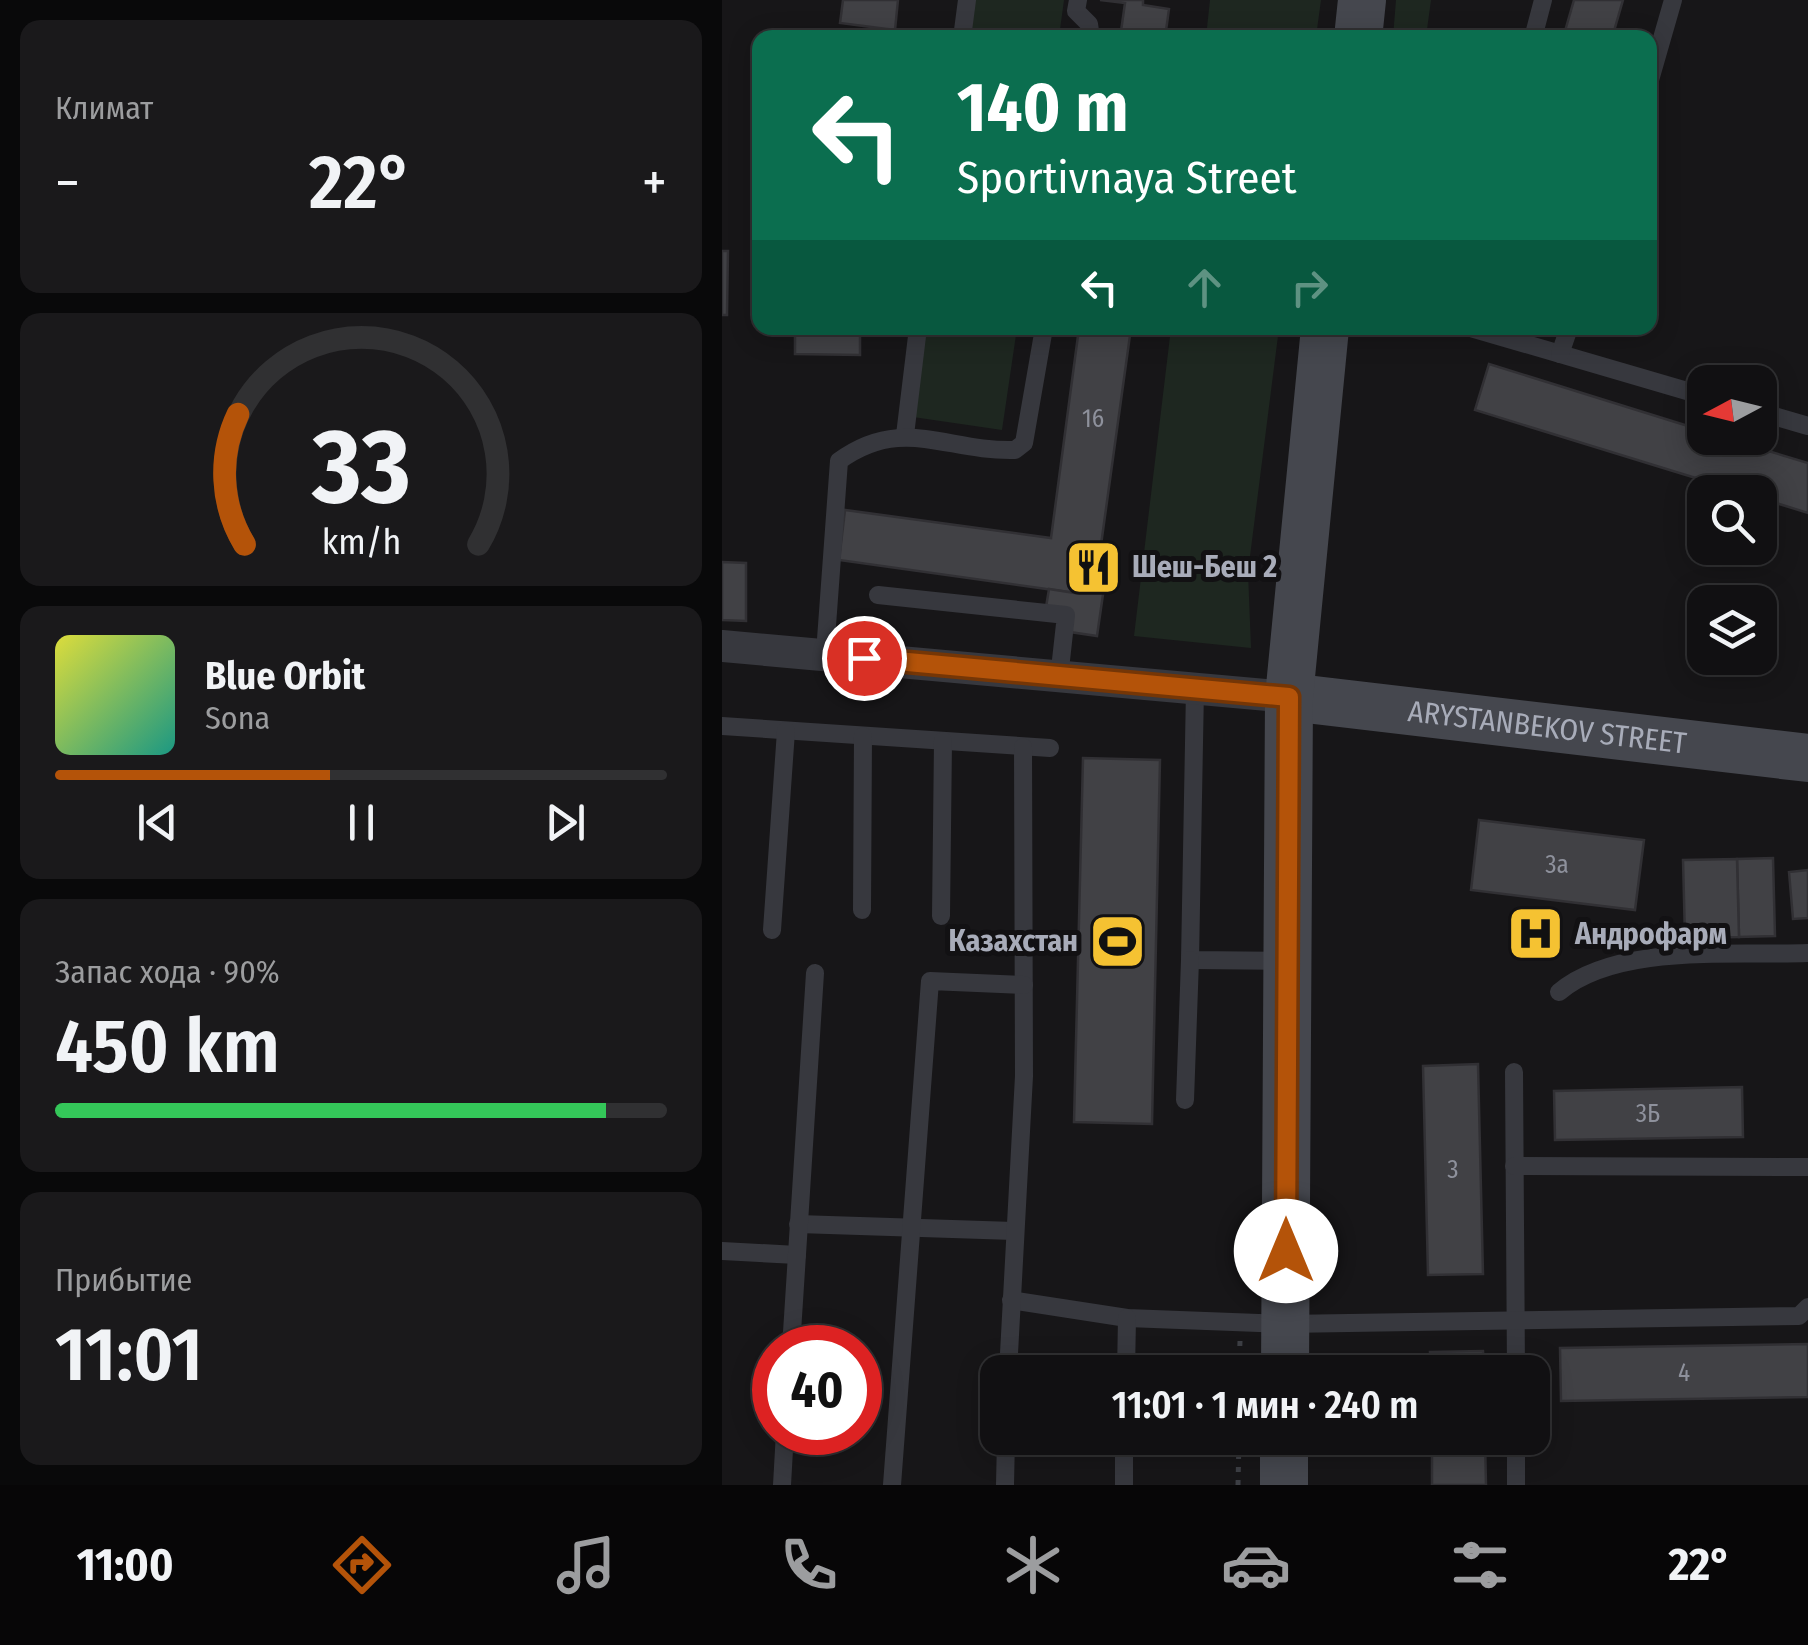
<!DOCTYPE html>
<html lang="ru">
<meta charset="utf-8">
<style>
body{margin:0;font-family:"Fira Sans Condensed",sans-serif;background:#1a191b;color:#f1f3f6;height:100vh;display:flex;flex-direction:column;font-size:38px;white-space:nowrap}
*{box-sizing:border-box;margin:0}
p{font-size:32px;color:#9c9d9f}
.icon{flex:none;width:55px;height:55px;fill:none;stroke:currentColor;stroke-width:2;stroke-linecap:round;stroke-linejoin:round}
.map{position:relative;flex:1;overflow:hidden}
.panel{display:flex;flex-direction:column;gap:20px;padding:20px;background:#09090a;width:722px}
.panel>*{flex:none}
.banner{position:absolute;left:30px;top:30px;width:905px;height:305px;border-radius:20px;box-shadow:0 5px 25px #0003,0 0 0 2px #303032;background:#0b6e4f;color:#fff;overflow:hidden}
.needle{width:65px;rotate:263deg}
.controls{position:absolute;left:965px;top:365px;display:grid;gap:20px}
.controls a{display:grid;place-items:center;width:90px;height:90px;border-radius:20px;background:#111012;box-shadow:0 5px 25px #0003,0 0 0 2px #303032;font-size:50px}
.speed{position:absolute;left:30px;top:1325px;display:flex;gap:20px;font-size:50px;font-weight:700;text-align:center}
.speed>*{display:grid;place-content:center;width:130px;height:130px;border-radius:50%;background:#111012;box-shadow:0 5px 25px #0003,0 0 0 2px #303032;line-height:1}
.speed .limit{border:15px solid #d22;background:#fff;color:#111}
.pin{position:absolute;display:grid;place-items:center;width:85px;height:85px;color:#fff;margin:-42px;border:5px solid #fff;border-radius:50%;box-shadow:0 2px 10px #0007}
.me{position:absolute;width:110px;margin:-55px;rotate:0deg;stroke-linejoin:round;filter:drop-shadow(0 0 8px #0008)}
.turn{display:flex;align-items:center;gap:35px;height:210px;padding:0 40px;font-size:45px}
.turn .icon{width:130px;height:130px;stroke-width:2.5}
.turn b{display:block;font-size:70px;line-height:85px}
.lanes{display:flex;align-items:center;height:95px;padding:0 40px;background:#0003;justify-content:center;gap:50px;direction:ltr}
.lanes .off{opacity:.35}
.big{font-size:75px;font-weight:600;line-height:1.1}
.panel .card{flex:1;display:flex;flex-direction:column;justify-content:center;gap:15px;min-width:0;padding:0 35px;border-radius:20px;background:#1a191b}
.panel .dial{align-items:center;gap:0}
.dial svg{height:260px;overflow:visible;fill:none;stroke:#303032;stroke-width:7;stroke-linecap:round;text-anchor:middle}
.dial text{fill:#f1f3f6;stroke:none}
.song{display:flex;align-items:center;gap:30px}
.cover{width:120px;height:120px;border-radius:15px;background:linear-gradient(135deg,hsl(60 70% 55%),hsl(170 70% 35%))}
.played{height:10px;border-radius:5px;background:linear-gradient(90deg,#b45309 45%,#303032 45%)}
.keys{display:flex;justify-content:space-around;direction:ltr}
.heat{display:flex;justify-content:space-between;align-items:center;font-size:55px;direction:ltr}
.charge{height:15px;border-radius:8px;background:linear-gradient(90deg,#34c759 90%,#303032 0)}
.trip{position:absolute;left:258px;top:1355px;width:570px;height:100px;border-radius:20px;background:#111012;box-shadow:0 5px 25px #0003,0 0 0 2px #303032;font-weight:600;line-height:100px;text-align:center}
.tab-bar{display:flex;height:160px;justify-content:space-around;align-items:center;background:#070607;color:#9c9d9f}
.tab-bar .icon{width:70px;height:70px}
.tab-bar .active{color:#b45309}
.tab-bar b{font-size:45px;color:#f1f3f6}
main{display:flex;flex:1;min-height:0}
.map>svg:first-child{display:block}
</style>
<main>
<section class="panel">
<div class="card"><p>Климат</p>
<div class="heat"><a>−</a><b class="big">22°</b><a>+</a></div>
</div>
<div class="card dial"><svg viewBox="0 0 100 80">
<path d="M14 69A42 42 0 1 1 86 69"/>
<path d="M14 69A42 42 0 0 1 12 29" stroke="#b45309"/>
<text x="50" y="56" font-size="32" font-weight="700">33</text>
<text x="50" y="72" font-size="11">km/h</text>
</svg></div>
<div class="card">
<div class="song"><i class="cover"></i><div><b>Blue Orbit</b><p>Sona</p></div></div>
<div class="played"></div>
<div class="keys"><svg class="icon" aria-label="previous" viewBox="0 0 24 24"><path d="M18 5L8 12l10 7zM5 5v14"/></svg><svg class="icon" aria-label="pause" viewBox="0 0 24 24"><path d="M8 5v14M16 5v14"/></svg><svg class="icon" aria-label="next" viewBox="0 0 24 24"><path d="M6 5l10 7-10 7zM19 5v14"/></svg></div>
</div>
<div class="card"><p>Запас хода · 90%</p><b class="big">450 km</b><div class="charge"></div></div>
<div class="card"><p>Прибытие</p><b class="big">11:01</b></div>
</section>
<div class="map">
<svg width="1086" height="1485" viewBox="0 0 1086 1485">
<rect width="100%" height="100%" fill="#171618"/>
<g fill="#1e2720">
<polygon points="251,0 342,0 337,37 246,38"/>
<polygon points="488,0 599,0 594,37 484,37"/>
<polygon points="674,0 709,0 704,37 671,37"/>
<polygon points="204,328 295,328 280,430 191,417"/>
<polygon points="449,328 557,328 526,572 529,648 412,636"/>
</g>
<g fill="#414145" stroke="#313034" stroke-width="2.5">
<polygon points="121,0 176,0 173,30 118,23"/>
<polygon points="378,0 421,0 421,5 447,9 443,38 398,38 403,3"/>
<polygon points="852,0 901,0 890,38 841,38"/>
<polygon points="0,251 6,251 5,315 0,315"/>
<polygon points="73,328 138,328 138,355 73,354"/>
<polygon points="357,328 409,328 379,545 360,542 353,593 117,560 123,510 329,538"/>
<polygon points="767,364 982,431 982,438 1003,438 1086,463 1086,513 1038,498 1038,492 1019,492 753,410"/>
<polygon points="360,542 388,546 375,636 348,632 324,607 327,589 353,593"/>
<polygon points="0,562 24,563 24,621 0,620"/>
<polygon points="361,758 438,760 430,1124 352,1122"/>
<polygon points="757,820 922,840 913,910 749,890"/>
<polygon points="1051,858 1053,936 1017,937 1015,859"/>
<polygon points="1015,859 1017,937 963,938 961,860"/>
<polygon points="1086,870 1086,918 1071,919 1067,872"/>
<polygon points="756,1064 761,1274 706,1275 701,1066"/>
<polygon points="1020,1087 1021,1137 833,1140 832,1091"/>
<polygon points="1086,1344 1086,1397 839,1401 838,1348"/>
<polygon points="761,1351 762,1372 709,1372 708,1352"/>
<polygon points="710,1438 763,1438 764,1485 710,1485"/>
</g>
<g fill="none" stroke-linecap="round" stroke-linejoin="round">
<g stroke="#3d3f45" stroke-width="5" stroke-dasharray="5 8" stroke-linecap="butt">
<polyline points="517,1372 518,1341"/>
<polyline points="516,1485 517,1438"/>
</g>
<g stroke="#37383e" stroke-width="18">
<polyline points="356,0 354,11 367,24 369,38"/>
<polyline points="240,38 245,0"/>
<polyline points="811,38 821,0"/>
<polyline points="928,80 951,0"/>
<polyline points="749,328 982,396"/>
<polyline points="838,354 847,328"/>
<polyline points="1038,412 1086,426"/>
<polyline points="183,435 196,328"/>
<polyline points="156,595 344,615 337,678"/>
<path d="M 103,653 L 117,461 C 180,415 225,452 293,450 L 302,443 L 322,328"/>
<polyline points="473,689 468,960 565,961"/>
<polyline points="0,726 328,748"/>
<polyline points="140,910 141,736"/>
<polyline points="219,916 221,741"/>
<polyline points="50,930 64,731"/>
<path d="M 837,992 C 895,943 1011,956 1086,953"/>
<polyline points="792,1072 794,1372"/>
<polyline points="463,1100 468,960"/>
<polyline points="792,1166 1086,1167"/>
<polyline points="76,1224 292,1231"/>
<polyline points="0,1251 75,1255"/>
<polyline points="289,1300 405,1318 563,1324 1077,1316 1086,1307"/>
<polyline points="69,1348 93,973"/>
<polyline points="286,1372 302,1076 301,747"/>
<polyline points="404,1372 405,1318"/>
<polyline points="794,1438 794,1485"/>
<polyline points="60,1485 63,1432"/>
<polyline points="170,1485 208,981 302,985"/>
<polyline points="283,1485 284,1438"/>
<polyline points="402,1485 402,1438"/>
</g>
<polyline stroke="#37383e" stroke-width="32" points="0,646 567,697"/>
<g stroke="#45474e" stroke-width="48">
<polyline points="636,38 640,0"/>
<path id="s1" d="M 567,697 L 1086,758"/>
<polyline points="563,1372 567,697 603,328"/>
<polyline points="562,1485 562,1438"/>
</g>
</g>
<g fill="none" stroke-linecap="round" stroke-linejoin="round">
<defs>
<polyline id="route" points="142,658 567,697 564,1251"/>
</defs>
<use href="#route" stroke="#753606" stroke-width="25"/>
<use href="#route" stroke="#b45309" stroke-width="18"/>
</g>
<defs>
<symbol id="restaurant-square" viewBox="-11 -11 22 22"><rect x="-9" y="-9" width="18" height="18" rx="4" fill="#f5c232" stroke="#121113"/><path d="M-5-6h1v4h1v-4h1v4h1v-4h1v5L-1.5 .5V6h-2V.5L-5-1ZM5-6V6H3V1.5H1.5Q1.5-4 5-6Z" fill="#111"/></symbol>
<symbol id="hospital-square" viewBox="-11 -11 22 22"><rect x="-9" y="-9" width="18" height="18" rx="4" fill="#f5c232" stroke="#121113"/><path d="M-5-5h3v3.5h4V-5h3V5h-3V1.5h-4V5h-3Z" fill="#111"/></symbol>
<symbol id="stadium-square" viewBox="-11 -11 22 22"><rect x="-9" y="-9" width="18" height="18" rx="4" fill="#f5c232" stroke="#121113"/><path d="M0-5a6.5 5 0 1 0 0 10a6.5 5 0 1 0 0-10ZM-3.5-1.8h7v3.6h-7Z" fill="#111"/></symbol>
</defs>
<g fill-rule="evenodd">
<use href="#restaurant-square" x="340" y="536" width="63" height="63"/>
<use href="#hospital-square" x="782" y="902" width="63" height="63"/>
<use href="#stadium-square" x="364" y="910" width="63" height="63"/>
</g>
<g text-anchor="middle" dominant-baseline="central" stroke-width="10" stroke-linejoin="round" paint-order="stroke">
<g font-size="25" fill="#8e919c">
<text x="371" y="419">16</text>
<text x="835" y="865">3а</text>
<text x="926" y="1114">3Б</text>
<text x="731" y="1170">3</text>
<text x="962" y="1373">4</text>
</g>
<g font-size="30" font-weight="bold" fill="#a8acb9" stroke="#121113" text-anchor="start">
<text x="410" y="567">Шеш-Беш 2</text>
<text x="853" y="934">Андрофарм</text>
<text x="356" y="941" text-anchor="end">Казахстан</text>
</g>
<g font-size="30" fill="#a8acb9" stroke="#121113">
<text stroke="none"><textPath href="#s1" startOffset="260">ARYSTANBEKOV STREET</textPath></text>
</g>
</g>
</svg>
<div class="controls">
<a><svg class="needle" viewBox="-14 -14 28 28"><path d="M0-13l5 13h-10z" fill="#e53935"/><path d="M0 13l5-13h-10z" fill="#9c9d9f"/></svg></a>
<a><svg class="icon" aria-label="search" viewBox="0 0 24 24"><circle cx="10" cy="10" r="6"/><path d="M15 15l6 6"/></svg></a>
<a><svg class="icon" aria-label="layers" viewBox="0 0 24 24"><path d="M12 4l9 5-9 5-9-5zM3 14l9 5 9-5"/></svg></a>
</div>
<div class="speed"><div class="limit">40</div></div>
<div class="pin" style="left:142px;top:658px;background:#d93025"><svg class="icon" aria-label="arrive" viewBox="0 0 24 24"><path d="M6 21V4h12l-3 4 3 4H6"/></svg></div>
<svg class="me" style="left:564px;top:1251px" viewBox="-20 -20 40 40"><circle r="19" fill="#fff"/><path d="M0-13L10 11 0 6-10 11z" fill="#b45309"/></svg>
<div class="trip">11:01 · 1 мин · 240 m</div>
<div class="banner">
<div class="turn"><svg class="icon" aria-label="left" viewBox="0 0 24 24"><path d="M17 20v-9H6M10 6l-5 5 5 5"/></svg><div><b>140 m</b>Sportivnaya Street</div></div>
<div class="lanes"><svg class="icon" aria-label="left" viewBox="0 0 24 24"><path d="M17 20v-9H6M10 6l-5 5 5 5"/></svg><svg class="icon off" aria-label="ahead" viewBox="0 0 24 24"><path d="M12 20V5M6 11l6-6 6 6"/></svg><svg class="icon off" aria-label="right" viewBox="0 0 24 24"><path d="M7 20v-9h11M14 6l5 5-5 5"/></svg></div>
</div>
</div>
</main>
<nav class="tab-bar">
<b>11:00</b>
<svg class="icon active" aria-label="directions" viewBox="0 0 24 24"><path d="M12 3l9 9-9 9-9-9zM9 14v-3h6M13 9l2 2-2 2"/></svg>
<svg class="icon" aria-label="music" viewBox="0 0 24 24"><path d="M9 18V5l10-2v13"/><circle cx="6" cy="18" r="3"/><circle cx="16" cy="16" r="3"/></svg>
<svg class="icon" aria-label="phone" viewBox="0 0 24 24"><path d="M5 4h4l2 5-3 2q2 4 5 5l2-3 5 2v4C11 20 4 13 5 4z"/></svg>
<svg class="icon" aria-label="climate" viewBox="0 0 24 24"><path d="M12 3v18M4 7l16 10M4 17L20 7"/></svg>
<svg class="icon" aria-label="car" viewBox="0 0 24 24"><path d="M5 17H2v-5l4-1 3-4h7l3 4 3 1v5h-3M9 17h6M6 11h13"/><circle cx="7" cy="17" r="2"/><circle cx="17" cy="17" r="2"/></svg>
<svg class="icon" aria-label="filters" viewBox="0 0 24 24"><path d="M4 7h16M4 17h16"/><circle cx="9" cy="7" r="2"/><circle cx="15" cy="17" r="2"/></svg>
<b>22°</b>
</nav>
